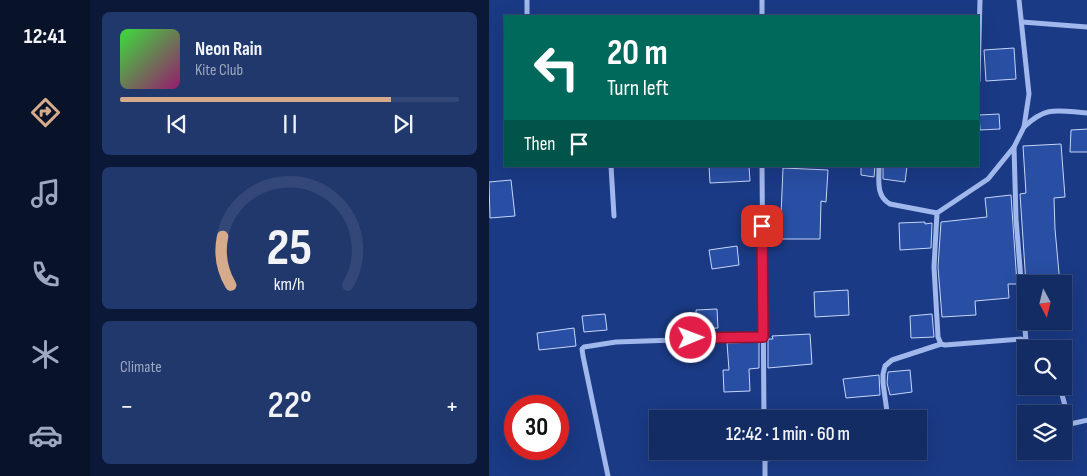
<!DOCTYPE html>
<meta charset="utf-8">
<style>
body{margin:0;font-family:"Sofia Sans Condensed",sans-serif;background:#21386d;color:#f1f3f6;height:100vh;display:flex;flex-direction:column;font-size:19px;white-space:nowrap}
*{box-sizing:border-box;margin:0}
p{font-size:16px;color:#9da7bf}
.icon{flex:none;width:28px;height:28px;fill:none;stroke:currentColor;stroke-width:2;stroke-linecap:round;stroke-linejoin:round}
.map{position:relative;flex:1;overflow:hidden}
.drawer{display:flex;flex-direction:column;gap:12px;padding:12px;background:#0b1837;width:399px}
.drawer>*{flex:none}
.hud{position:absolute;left:15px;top:15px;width:475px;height:152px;border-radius:0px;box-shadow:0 5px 20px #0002,0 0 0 1px #334878;background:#00695c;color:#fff;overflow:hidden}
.needle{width:32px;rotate:173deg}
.tools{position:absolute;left:528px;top:275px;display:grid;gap:10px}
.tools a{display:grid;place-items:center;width:55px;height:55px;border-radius:0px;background:#142c64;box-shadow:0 5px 20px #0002,0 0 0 1px #334878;font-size:25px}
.speed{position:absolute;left:15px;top:395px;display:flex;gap:10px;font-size:25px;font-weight:700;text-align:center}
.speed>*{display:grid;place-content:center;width:65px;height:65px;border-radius:50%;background:#142c64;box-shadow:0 5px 20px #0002,0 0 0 1px #334878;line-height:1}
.speed .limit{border:8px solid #d22;background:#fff;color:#111}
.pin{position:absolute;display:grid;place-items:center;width:42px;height:42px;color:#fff;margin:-21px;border-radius:10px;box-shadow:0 2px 8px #0006}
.me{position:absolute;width:55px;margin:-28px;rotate:89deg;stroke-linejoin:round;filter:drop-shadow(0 0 4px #0008)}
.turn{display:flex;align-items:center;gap:18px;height:105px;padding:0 20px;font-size:22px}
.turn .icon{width:65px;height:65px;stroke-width:2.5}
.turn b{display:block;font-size:35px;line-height:42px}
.then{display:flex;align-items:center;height:48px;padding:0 20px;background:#0003;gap:10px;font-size:19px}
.big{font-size:38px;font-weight:600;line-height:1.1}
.drawer .card{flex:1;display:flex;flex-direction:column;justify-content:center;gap:8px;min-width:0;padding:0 18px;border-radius:8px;background:#21386d}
.drawer .dial{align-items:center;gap:0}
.dial svg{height:130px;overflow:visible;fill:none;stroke:#334878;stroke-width:7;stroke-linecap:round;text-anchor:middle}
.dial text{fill:#f1f3f6;stroke:none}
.song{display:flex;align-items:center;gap:15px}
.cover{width:60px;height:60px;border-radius:8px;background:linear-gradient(135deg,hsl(120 70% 55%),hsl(320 70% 35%))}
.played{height:5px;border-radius:2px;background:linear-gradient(90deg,#d6ab8b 80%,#334878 80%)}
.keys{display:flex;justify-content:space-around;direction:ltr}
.heat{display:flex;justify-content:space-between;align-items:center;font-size:28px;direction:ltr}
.trip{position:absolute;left:160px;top:410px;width:278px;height:50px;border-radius:0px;background:#142c64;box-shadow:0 5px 20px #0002,0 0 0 1px #334878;font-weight:600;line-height:50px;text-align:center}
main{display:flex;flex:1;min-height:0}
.tab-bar{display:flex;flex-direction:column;width:90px;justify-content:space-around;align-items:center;background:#081228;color:#9da7bf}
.tab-bar .icon{width:35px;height:35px}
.tab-bar .active{color:#d6ab8b}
.tab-bar b{font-size:22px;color:#f1f3f6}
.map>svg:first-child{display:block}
</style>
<main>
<nav class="tab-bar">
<b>12:41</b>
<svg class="icon active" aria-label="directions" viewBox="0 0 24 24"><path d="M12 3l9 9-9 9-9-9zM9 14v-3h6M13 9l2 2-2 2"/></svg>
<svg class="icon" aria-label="music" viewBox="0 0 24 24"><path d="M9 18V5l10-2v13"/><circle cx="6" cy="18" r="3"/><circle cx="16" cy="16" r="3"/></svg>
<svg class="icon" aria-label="phone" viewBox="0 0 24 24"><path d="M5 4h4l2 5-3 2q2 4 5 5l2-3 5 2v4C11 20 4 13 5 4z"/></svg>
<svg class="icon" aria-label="climate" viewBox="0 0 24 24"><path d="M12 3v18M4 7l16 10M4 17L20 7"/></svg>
<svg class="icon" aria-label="car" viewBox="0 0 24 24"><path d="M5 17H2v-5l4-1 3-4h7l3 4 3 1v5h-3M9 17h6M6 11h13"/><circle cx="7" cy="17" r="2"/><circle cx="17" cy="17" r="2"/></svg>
</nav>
<section class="drawer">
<div class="card">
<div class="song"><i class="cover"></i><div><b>Neon Rain</b><p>Kite Club</p></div></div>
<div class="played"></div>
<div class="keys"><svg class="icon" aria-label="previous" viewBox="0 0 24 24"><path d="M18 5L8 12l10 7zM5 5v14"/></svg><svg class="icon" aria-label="pause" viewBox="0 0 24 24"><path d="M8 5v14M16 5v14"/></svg><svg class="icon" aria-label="next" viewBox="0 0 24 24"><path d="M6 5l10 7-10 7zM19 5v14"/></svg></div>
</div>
<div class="card dial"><svg viewBox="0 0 100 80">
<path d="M14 69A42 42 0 1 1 86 69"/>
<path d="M14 69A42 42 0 0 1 9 39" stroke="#d6ab8b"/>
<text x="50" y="56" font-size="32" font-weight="700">25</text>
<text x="50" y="72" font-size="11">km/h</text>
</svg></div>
<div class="card"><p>Climate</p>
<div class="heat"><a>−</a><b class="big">22°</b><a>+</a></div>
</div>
</section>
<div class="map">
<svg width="599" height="476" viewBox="0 0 599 476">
<rect width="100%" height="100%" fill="#1a3a85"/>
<g fill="#294fa4" stroke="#c6d6f9">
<polygon points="525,48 527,79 497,81 495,50"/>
<polygon points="510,114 511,129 491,130 490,115"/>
<polygon points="599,129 599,152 581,152 582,130"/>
<polygon points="572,144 576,197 565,198 566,229 571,284 537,284 531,194 537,193 534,146"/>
<polygon points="220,166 260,166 261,181 221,183"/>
<polygon points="372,166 386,166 385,177 372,175"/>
<polygon points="394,166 418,166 416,182 394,179"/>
<polygon points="294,168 339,170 337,202 332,201 331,239 291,239"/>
<polygon points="22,180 26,216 1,218 0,182"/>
<polygon points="522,195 528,284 519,284 520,298 486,301 487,315 453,317 449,267 452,222 498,217 496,198"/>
<polygon points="436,222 436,224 443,223 442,248 411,250 410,223"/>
<polygon points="248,246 250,265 223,269 220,250"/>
<polygon points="359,290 360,315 326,317 325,292"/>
<polygon points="228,309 229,328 208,329 207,310"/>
<polygon points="116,314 118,330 95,332 93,316"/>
<polygon points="443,314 445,337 422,338 421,316"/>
<polygon points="85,328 87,346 50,350 48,333"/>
<polygon points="321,334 323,364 279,368 279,339 284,339 283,336"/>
<polygon points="270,342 270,368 260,369 261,391 235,392 234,370 240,370 238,343"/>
<polygon points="421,370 423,392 401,395 398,383 399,372"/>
<polygon points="390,375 391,395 357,398 354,379"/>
</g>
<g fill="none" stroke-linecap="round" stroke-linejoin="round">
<g stroke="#a1b8ec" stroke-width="5">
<polyline points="38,0 38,16"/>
<polyline points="530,0 540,94 535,127 525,147 499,179 448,213 445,267 449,337 452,344 456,345 532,339 537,341 539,349"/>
<polyline points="273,16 273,0"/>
<polyline points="533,22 599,27"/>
<polyline points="489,81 491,0"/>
<path d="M 535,127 C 558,105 569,111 599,113"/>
<polyline points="525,147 527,219 537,341"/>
<polyline points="122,166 125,216"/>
<polyline points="273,166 275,419"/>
<path d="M 390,166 C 390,181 387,196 401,204 L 448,213"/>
<polyline points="545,386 550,390 572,391 581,424 599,420"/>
<polyline points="399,419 394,383 394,374 396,366 403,360 452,344"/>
<polyline points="276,451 276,476"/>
<polyline points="276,459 358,451"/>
<polyline points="119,476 94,356 93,349 95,347 127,342 274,337"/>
</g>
</g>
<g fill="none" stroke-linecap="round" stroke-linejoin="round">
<defs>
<polyline id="route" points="202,338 274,337 273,226"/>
</defs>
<use href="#route" stroke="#92132f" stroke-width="12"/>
<use href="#route" stroke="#e11d48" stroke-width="9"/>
</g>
</svg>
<div class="tools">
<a><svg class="needle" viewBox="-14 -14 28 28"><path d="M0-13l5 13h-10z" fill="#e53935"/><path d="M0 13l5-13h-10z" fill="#9da7bf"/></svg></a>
<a><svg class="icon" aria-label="search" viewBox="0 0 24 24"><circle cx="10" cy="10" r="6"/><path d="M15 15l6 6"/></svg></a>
<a><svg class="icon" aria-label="layers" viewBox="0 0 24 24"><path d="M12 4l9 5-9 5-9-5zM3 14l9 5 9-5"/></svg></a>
</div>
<div class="speed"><div class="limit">30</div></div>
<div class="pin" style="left:273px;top:226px;background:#d93025"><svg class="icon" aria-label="arrive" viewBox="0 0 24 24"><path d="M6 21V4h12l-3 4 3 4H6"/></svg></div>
<svg class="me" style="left:202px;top:338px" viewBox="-20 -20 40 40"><circle r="17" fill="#e11d48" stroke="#fff" stroke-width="3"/><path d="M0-11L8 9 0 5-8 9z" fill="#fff"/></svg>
<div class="trip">12:42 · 1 min · 60 m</div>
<div class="hud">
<div class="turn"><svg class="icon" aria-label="left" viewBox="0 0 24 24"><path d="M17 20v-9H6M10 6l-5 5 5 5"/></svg><div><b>20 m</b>Turn left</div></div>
<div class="then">Then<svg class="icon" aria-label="arrive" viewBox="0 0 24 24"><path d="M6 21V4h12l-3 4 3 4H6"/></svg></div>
</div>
</div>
</main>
